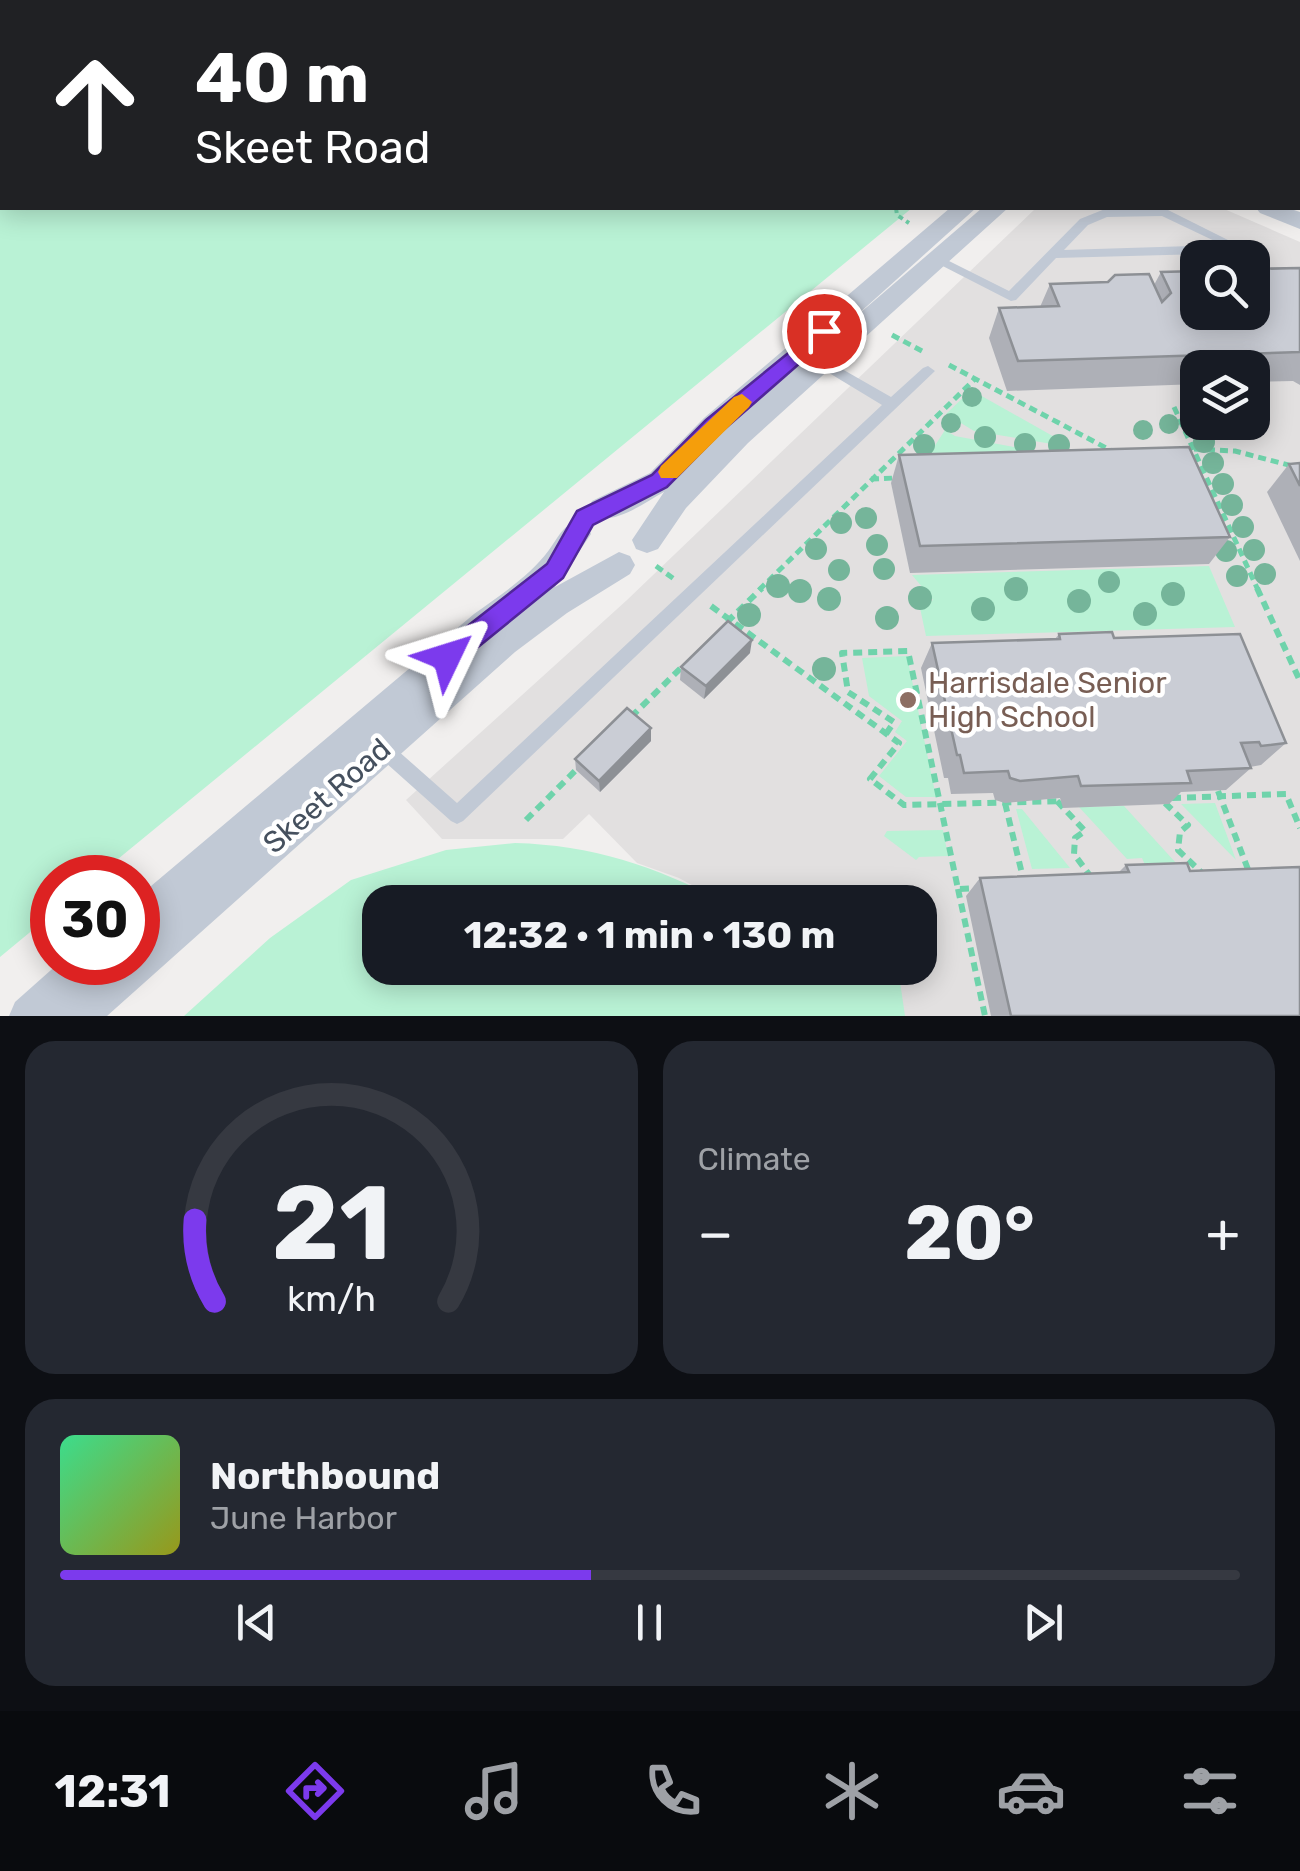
<!DOCTYPE html>
<meta charset="utf-8">
<style>
body{margin:0;font-family:Rubik,sans-serif;background:#242831;color:#f1f3f6;height:100vh;display:flex;flex-direction:column;font-size:38px;white-space:nowrap}
*{box-sizing:border-box;margin:0}
p{font-size:32px;color:#9ea1a6}
.icon{flex:none;width:55px;height:55px;fill:none;stroke:currentColor;stroke-width:2;stroke-linecap:round;stroke-linejoin:round}
.map{position:relative;height:1016px;overflow:hidden}
.details{display:flex;flex-direction:column;gap:25px;padding:25px;background:#0d0f14;flex:1}
.details>*{flex:none}
.top-card{position:absolute;left:0px;top:0px;width:1300px;height:210px;box-shadow:0 5px 25px #0003;background:#202124;color:#fff;overflow:hidden}
.tools{position:absolute;left:1180px;top:240px;display:grid;gap:20px}
.tools a{display:grid;place-items:center;width:90px;height:90px;border-radius:20px;background:#171b24;box-shadow:0 5px 25px #0003;font-size:50px}
.speed{position:absolute;left:30px;top:855px;display:flex;gap:20px;font-size:50px;font-weight:700;text-align:center}
.speed>*{display:grid;place-content:center;width:130px;height:130px;border-radius:50%;background:#171b24;box-shadow:0 5px 25px #0003;line-height:1}
.speed .limit{border:15px solid #d22;background:#fff;color:#111}
.pin{position:absolute;display:grid;place-items:center;width:85px;height:85px;color:#fff;margin:-42px;border:5px solid #fff;border-radius:50%;box-shadow:0 2px 10px #0007}
.me{position:absolute;width:110px;margin:-55px;rotate:49deg;stroke-linejoin:round;filter:drop-shadow(0 0 8px #0008)}
.turn{display:flex;align-items:center;gap:35px;height:210px;padding:0 30px;font-size:45px}
.turn .icon{width:130px;height:130px;stroke-width:2.5}
.turn b{display:block;font-size:70px;line-height:85px}
.big{font-size:75px;font-weight:700;line-height:1.1}
.details .card{flex:1;display:flex;flex-direction:column;justify-content:center;gap:15px;min-width:0;padding:0 35px;border-radius:30px;background:#242831}
.details .dial{align-items:center;gap:0}
.dial svg{height:260px;overflow:visible;fill:none;stroke:#363941;stroke-width:7;stroke-linecap:round;text-anchor:middle}
.dial text{fill:#f1f3f6;stroke:none}
.song{display:flex;align-items:center;gap:30px}
.cover{width:120px;height:120px;border-radius:15px;background:linear-gradient(135deg,hsl(150 70% 55%),hsl(60 70% 35%))}
.played{height:10px;border-radius:5px;background:linear-gradient(90deg,#7c3aed 45%,#363941 45%)}
.keys{display:flex;justify-content:space-around;direction:ltr}
.heat{display:flex;justify-content:space-between;align-items:center;font-size:55px;direction:ltr}
.details .tiles{flex:1;display:grid;gap:25px;grid-template-columns:1fr 1fr}
.card:last-child{grid-column:span 2}
.trip{position:absolute;left:362px;top:885px;width:575px;height:100px;border-radius:30px;background:#171b24;box-shadow:0 5px 25px #0003;font-weight:700;line-height:100px;text-align:center}
.dock{display:flex;height:160px;justify-content:space-around;align-items:center;background:#090b0e;color:#9ea1a6}
.dock .icon{width:70px;height:70px}
.dock .selected{color:#7c3aed}
.dock b{font-size:45px;color:#f1f3f6}
.map>svg:first-child{display:block}
</style>
<div class="map">
<svg width="1300" height="1016" viewBox="0 0 1300 1016">
<rect width="100%" height="100%" fill="#f1efee"/>
<path fill="#e2e0e0" fill-rule="evenodd" d="M 1036,208 L 1222,208 L 1300,242 L 1300,1016 L 844,1016 L 799,968 L 920,968 L 920,902 L 723,902 L 679,878 L 637,863 L 589,814 L 563,839 L 442,839 L 406,800 L 627,600 ZM 1198,258 L 1252,258 L 1252,312 L 1198,312 ZM 1198,368 L 1252,368 L 1252,422 L 1198,422 Z"/>
<g fill="#b9f2d5">
<polygon points="0,0 1166,0 2,2 2,208 912,208 96,877 52,878 52,914 0,957"/>
<polygon points="971,390 1058,439 1052,444 974,431 946,414"/>
<polygon points="945,430 955,436 1057,455 895,471 934,447"/>
<polygon points="1209,566 1235,627 926,636 920,608 933,600 912,575"/>
<polygon points="907,656 936,797 906,797 879,776 907,741 895,732 902,721 869,696 862,658"/>
<polygon points="1215,803 1236,860 1181,804"/>
<polygon points="1124,806 1176,863 1145,865 1142,858 1127,859 1079,807"/>
<polygon points="1016,809 1022,809 1070,868 1032,869"/>
<polygon points="943,830 948,856 919,857 916,860 884,836 887,831"/>
<path d="M 515,843 C 591,845 656,866 723,902 L 380,902 L 380,968 L 799,968 L 806,974 L 812,968 L 898,968 L 905,1016 L 184,1016 L 270,938 L 351,880 L 446,850 Z"/>
</g>
<g fill="none" stroke-linecap="round" stroke-linejoin="round">
<g stroke="#6fd3ab" stroke-width="4" stroke-dasharray="5 4" stroke-linecap="butt">
<polyline points="778,0 784,2"/>
<polyline points="896,208 897,215 909,223"/>
</g>
<g stroke="#6fd3ab" stroke-width="5" stroke-dasharray="8 5" stroke-linecap="butt">
<polyline points="892,335 922,351"/>
<polyline points="949,365 1112,451"/>
<polyline points="1174,407 1258,590"/>
<polyline points="1194,449 1235,451 1300,468"/>
<polyline points="871,479 895,478"/>
<polyline points="656,566 674,579"/>
<polyline points="759,590 975,379"/>
</g>
<g stroke="#6fd3ab" stroke-width="6" stroke-dasharray="9 6" stroke-linecap="butt">
<polyline points="1257,588 1300,681"/>
<polyline points="711,606 899,743 870,779 904,805 1066,801"/>
<polyline points="727,622 762,588"/>
<polyline points="631,717 684,665"/>
<polyline points="886,734 894,722 848,692 842,653 908,651 958,889 977,888"/>
<polyline points="1218,791 1249,872"/>
<polyline points="1172,798 1286,794 1300,828"/>
<polyline points="1057,801 1085,831 1075,838 1074,854 1091,877"/>
<polyline points="1005,803 1024,882"/>
<polyline points="1165,803 1188,825 1180,832 1178,850 1202,873"/>
<polyline points="526,820 580,766"/>
<polyline points="958,889 985,1016"/>
</g>
<g fill="#c1c9d5" fill-rule="evenodd">
<path d="M 1164,208 L 1246,249 L 1240,253 L 1056,258 L 1016,300 L 1011,301 L 931,260 L 933,257 L 941,257 L 1009,291 L 1080,219 L 1105,209 ZM 1162,216 L 1223,245 L 1064,250 L 1088,225 L 1107,217 Z"/>
<polygon points="821,357 891,397 923,368 928,366 935,371 463,821 457,824 451,821 376,754 373,748 376,742 382,740 388,742 457,803 882,405 816,365 814,362"/>
</g>
<g fill="#c1c9d5" fill-rule="evenodd">
<path d="M 950,208 L 976,208 L 846,325 L 982,208 L 1008,208 L 748,443 L 686,508 L 658,549 L 647,553 L 636,549 L 632,540 L 664,492 C 644,503 615,525 592,517 L 588,509 L 592,501 L 650,473 L 704,418 Z"/>
<polygon points="1256,208 1288,208 1300,212 1300,229 1260,213"/>
<path d="M 576,522 L 587,525 L 591,534 L 555,587 L 619,552 L 630,556 L 635,565 L 630,574 L 567,613 L 515,652 L 107,1016 L 9,1016 L 15,1002 L 60,962 L 138,962 L 138,897 L 474,614 C 500,595 529,577 549,550 C 558,538 562,526 576,522 Z"/>
</g>
</g>
<g fill="#75b59a">
<circle cx="972" cy="397" r="10"/>
<circle cx="951" cy="423" r="10"/>
<circle cx="1169" cy="424" r="10"/>
<circle cx="1143" cy="430" r="10"/>
<circle cx="985" cy="437" r="11"/>
<circle cx="1204" cy="442" r="11"/>
<circle cx="1025" cy="444" r="11"/>
<circle cx="924" cy="445" r="11"/>
<circle cx="1059" cy="445" r="11"/>
<circle cx="1213" cy="463" r="11"/>
<circle cx="1223" cy="484" r="11"/>
<circle cx="1232" cy="505" r="11"/>
<circle cx="866" cy="518" r="11"/>
<circle cx="841" cy="523" r="11"/>
<circle cx="1243" cy="527" r="11"/>
<circle cx="877" cy="545" r="11"/>
<circle cx="816" cy="549" r="11"/>
<circle cx="1254" cy="550" r="11"/>
<circle cx="1226" cy="551" r="11"/>
<circle cx="884" cy="569" r="11"/>
<circle cx="839" cy="570" r="11"/>
<circle cx="1265" cy="574" r="11"/>
<circle cx="1237" cy="576" r="11"/>
<circle cx="1109" cy="582" r="11"/>
<circle cx="778" cy="586" r="12"/>
<circle cx="1016" cy="589" r="12"/>
<circle cx="800" cy="591" r="12"/>
<circle cx="1173" cy="594" r="12"/>
<circle cx="920" cy="598" r="12"/>
<circle cx="829" cy="599" r="12"/>
<circle cx="1079" cy="601" r="12"/>
<circle cx="983" cy="609" r="12"/>
<circle cx="1145" cy="614" r="12"/>
<circle cx="749" cy="615" r="12"/>
<circle cx="887" cy="618" r="12"/>
<circle cx="824" cy="669" r="12"/>
</g>
<g fill="#aeb0b7">
<polygon points="1300,112 1300,183 1298,182 1298,114"/>
<polygon points="1300,268 1300,385 1293,381 1252,382 1252,368 1198,368 1198,384 1007,391 989,338 999,308 1040,307 1050,284 1154,285 1161,272"/>
<polygon points="899,455 1230,537 1209,564 910,573 891,483"/>
<polygon points="1300,463 1300,561 1267,492 1289,464"/>
<polygon points="1059,634 1114,638 1286,743 1261,765 1250,767 1251,768 1226,790 1181,792 1169,804 1063,808 1060,798 1005,803 995,800 993,793 951,794 948,778 944,778 921,668 932,643 1055,639"/>
<polygon points="750,653 704,699 680,680 681,667"/>
<polygon points="651,728 651,741 600,792 576,770 575,759"/>
<polygon points="1126,865 1190,871 1300,1016 991,1016 966,896 980,878 1118,873"/>
</g>
<g fill="#8d9095">
<polygon points="752,640 750,653 704,699 706,686"/>
<polygon points="651,728 651,741 600,792 599,781"/>
</g>
<g fill="#cacdd5" stroke="#8d9095" stroke-width="2.5">
<polygon points="1253,0 1281,0 1288,2 1251,2"/>
<polygon points="1298,6 1300,7 1300,21 1298,20"/>
<polygon points="1298,117 1300,118 1300,135 1298,134"/>
<polygon points="1298,138 1300,139 1300,163 1298,162"/>
<polygon points="1300,268 1300,352 1018,361 999,308 1059,306 1050,284 1108,282 1115,275 1149,274 1162,302 1171,293 1161,272 1198,271 1198,312 1252,312 1252,269"/>
<polygon points="1189,447 1230,537 920,546 899,455"/>
<polygon points="1300,463 1300,486 1289,464"/>
<polygon points="728,621 752,640 706,686 681,667"/>
<polygon points="1112,632 1114,638 1240,634 1286,743 1261,746 1259,742 1241,743 1251,768 1187,771 1191,783 1081,786 1078,776 1020,781 1010,778 1008,771 964,773 960,755 957,755 932,643 1060,639 1059,634"/>
<polygon points="627,708 651,728 599,781 575,759"/>
<polygon points="1187,863 1190,871 1300,867 1300,1016 1011,1016 980,878 1129,872 1126,865"/>
</g>
<polygon fill="#7c3aed" stroke="#51269a" stroke-width="2.5" points="824,324 831,326 831,336 721,432 667,487 593,525 563,578 456,665 447,668 438,665 434,657 438,649 547,564 577,511 652,475 706,420"/>
<polygon fill="#f59e0b" points="742,394 752,402 749,407 677,478 661,478 658,472 661,466 734,397"/>
<circle fill="#8d6e63" stroke="#fff" stroke-width="4" cx="908" cy="700" r="10"/>
<g text-anchor="middle" dominant-baseline="central" stroke-width="9" stroke-linejoin="round" paint-order="stroke">
<g font-size="30" fill="#785e54" stroke="#fff" text-anchor="start">
<text x="928" y="683">Harrisdale Senior<tspan x="928" dy="34">High School</tspan></text>
</g>
<g font-size="30" fill="#45505e" stroke="#fff">
<text transform="translate(327 796) rotate(-41)">Skeet Road</text>
</g>
</g>
</svg>
<div class="tools">
<a><svg class="icon" aria-label="search" viewBox="0 0 24 24"><circle cx="10" cy="10" r="6"/><path d="M15 15l6 6"/></svg></a>
<a><svg class="icon" aria-label="layers" viewBox="0 0 24 24"><path d="M12 4l9 5-9 5-9-5zM3 14l9 5 9-5"/></svg></a>
</div>
<div class="speed"><div class="limit">30</div></div>
<div class="pin" style="left:824px;top:331px;background:#d93025"><svg class="icon" aria-label="arrive" viewBox="0 0 24 24"><path d="M6 21V4h12l-3 4 3 4H6"/></svg></div>
<svg class="me" style="left:447px;top:657px" viewBox="-20 -20 40 40"><path d="M0-17L14 15 0 8-14 15z" fill="#7c3aed" stroke="#fff" stroke-width="4"/></svg>
<div class="trip">12:32 · 1 min · 130 m</div>
<div class="top-card">
<div class="turn"><svg class="icon" aria-label="ahead" viewBox="0 0 24 24"><path d="M12 20V5M6 11l6-6 6 6"/></svg><div><b>40 m</b>Skeet Road</div></div>
</div>
</div>
<section class="details">
<div class="tiles">
<div class="card dial"><svg viewBox="0 0 100 80">
<path d="M14 69A42 42 0 1 1 86 69"/>
<path d="M14 69A42 42 0 0 1 8 44" stroke="#7c3aed"/>
<text x="50" y="56" font-size="32" font-weight="700">21</text>
<text x="50" y="72" font-size="11">km/h</text>
</svg></div>
<div class="card"><p>Climate</p>
<div class="heat"><a>−</a><b class="big">20°</b><a>+</a></div>
</div>
<div class="card">
<div class="song"><i class="cover"></i><div><b>Northbound</b><p>June Harbor</p></div></div>
<div class="played"></div>
<div class="keys"><svg class="icon" aria-label="previous" viewBox="0 0 24 24"><path d="M18 5L8 12l10 7zM5 5v14"/></svg><svg class="icon" aria-label="pause" viewBox="0 0 24 24"><path d="M8 5v14M16 5v14"/></svg><svg class="icon" aria-label="next" viewBox="0 0 24 24"><path d="M6 5l10 7-10 7zM19 5v14"/></svg></div>
</div>
</div>
</section>
<nav class="dock">
<b>12:31</b>
<svg class="icon selected" aria-label="directions" viewBox="0 0 24 24"><path d="M12 3l9 9-9 9-9-9zM9 14v-3h6M13 9l2 2-2 2"/></svg>
<svg class="icon" aria-label="music" viewBox="0 0 24 24"><path d="M9 18V5l10-2v13"/><circle cx="6" cy="18" r="3"/><circle cx="16" cy="16" r="3"/></svg>
<svg class="icon" aria-label="phone" viewBox="0 0 24 24"><path d="M5 4h4l2 5-3 2q2 4 5 5l2-3 5 2v4C11 20 4 13 5 4z"/></svg>
<svg class="icon" aria-label="climate" viewBox="0 0 24 24"><path d="M12 3v18M4 7l16 10M4 17L20 7"/></svg>
<svg class="icon" aria-label="car" viewBox="0 0 24 24"><path d="M5 17H2v-5l4-1 3-4h7l3 4 3 1v5h-3M9 17h6M6 11h13"/><circle cx="7" cy="17" r="2"/><circle cx="17" cy="17" r="2"/></svg>
<svg class="icon" aria-label="filters" viewBox="0 0 24 24"><path d="M4 7h16M4 17h16"/><circle cx="9" cy="7" r="2"/><circle cx="15" cy="17" r="2"/></svg>
</nav>
